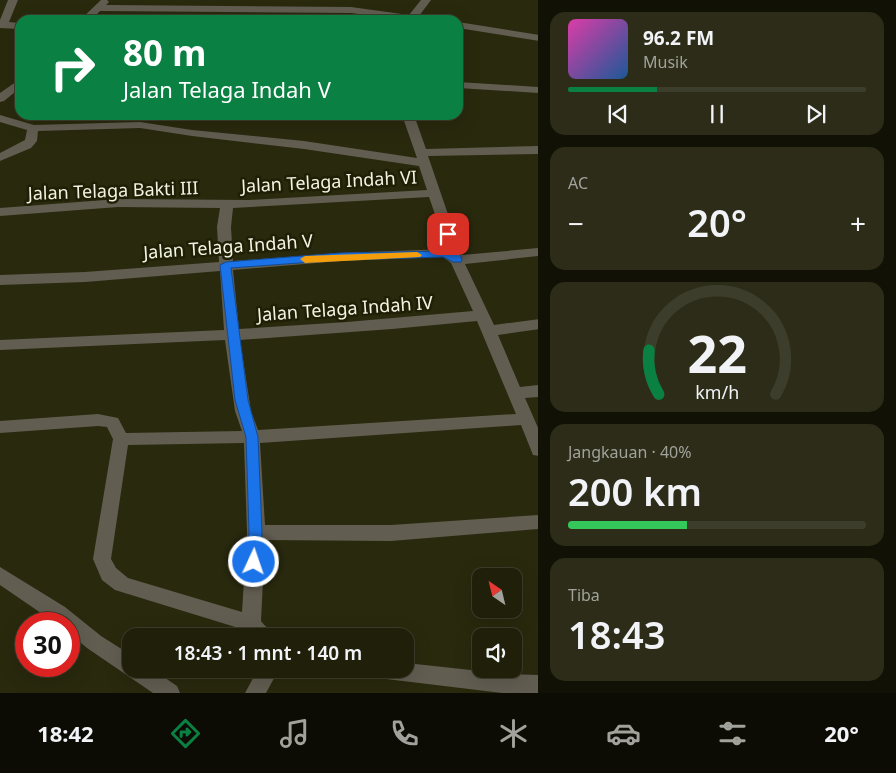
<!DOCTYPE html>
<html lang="id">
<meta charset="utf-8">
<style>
body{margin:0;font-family:"Noto Sans",sans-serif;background:#2c2c18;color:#f1f3f6;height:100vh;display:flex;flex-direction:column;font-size:19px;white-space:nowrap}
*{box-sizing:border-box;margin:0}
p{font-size:16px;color:#a1a29c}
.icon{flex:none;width:28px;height:28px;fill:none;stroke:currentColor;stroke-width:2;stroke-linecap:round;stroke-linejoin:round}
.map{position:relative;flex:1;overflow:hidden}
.sheet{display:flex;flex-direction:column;gap:12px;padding:12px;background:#111106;width:358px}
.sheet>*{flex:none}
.guide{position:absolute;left:15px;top:15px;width:448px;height:105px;border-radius:15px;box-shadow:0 5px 20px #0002,0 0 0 1px #3c3d2b;background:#0b8043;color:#fff;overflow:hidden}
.needle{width:32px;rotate:325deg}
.tools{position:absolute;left:472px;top:568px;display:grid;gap:10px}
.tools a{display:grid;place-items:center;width:50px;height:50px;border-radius:10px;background:#1f1f0a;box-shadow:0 5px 20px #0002,0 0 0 1px #3c3d2b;font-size:25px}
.speed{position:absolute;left:15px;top:612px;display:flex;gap:10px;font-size:25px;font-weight:700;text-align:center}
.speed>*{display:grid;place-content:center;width:65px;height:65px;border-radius:50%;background:#1f1f0a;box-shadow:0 5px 20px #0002,0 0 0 1px #3c3d2b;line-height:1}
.speed .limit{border:8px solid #d22;background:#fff;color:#111}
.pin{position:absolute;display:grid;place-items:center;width:42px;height:42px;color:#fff;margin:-21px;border-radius:10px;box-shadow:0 2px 8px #0006}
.me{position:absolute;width:55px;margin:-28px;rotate:3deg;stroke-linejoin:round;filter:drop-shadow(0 0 4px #0008)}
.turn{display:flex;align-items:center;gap:18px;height:105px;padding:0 25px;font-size:22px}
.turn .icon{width:65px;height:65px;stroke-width:2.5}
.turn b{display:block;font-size:35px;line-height:42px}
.big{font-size:38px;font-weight:600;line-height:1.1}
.sheet .card{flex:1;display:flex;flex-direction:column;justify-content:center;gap:8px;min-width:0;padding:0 18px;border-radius:15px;background:#2c2c18}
.sheet .dial{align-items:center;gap:0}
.dial svg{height:130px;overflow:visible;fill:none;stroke:#3c3d2b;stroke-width:7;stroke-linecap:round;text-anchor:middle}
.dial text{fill:#f1f3f6;stroke:none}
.song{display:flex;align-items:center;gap:15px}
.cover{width:60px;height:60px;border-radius:8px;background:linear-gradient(135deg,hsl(320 70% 55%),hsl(210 70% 35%))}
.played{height:5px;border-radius:2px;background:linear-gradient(90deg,#0b8043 30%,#3c3d2b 30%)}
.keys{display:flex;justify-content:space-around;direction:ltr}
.heat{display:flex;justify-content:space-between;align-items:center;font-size:28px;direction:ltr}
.charge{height:8px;border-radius:4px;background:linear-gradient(90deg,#34c759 40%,#3c3d2b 0)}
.trip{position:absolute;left:122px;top:628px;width:292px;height:50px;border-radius:15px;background:#1f1f0a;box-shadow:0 5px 20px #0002,0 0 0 1px #3c3d2b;font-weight:600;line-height:50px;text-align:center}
.dock{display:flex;height:80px;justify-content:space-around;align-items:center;background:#0c0c04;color:#a1a29c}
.dock .icon{width:35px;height:35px}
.dock .active{color:#0b8043}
.dock b{font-size:22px;color:#f1f3f6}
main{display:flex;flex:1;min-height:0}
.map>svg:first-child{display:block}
</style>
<main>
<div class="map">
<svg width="539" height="693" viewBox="0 0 539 693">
<rect width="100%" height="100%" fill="#29290e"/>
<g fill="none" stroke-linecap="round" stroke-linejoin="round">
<g fill="#625d51" fill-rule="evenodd">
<polygon points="8,0 18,0 9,22 20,23 20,29 0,28 0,20"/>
<polygon points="101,0 107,0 109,2 106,5 351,7 409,15 421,0 431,0 419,16 429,18 431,20 404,20 351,13 100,11 91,20 80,20"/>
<polygon points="458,22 539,35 539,41 458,28"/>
<polygon points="20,79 20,88 4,101 0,102 0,93"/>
<polygon points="458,82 539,87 539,93 458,88"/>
<path d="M 0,115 L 34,125 L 140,122 L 192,130 L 304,141 L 417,158 L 402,115 L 414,115 L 426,149 L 539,146 L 539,154 L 428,156 L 462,255 L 539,248 L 539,256 L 465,264 L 494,325 L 539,319 L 539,329 L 498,335 L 520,387 L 539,385 L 539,397 L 525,398 L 539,430 L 539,456 L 533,455 L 521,425 L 260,443 L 265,525 L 391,525 L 539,515 L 539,529 L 391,541 L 265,540 L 261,621 C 265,627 271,629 274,636 L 249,636 L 245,630 L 115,590 L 102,580 L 93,559 L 113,439 L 107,427 L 98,426 L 0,433 L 0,421 L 98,414 L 118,418 L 126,433 L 242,431 L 235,411 L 225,340 L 0,350 L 0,340 L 224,330 L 220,271 L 85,282 L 0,285 L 0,275 L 85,272 L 219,262 L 217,227 L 220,208 L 118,207 L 0,216 L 0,208 L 118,199 L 249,200 L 427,190 L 419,166 L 304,149 L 192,136 L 140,128 L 38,131 L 37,141 L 31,148 L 0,161 L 0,153 L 25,140 L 27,130 L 0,122 ZM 429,197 L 447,249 L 340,253 L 233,261 L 231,227 L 233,208 ZM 443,257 L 451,263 L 473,311 L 347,322 L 239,329 L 233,270 L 340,261 ZM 477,321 L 516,414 L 258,430 L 251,411 L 240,340 L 392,329 ZM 244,443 L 247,532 L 242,612 L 128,578 L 116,568 L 111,559 L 128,445 Z"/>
<polygon points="0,567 65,607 101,636 131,655 131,669 152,669 177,686 180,693 153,693 87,648 69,633 69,624 57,624 0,585"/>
<polygon points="406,663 508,674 539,675 539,693 502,693 378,678 371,676 368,669 406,669"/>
<polygon points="258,669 279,669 266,693 245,693"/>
</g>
</g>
<polygon fill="#1a73e8" stroke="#114b97" points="448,231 453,234 462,260 461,262 453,262 443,257 340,260 231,268 248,400 258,437 262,532 261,562 259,566 254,568 249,566 247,562 249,532 246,437 235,400 220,265 226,262 340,253 449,251 443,234"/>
<polygon fill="#f59e0b" points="417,252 422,255 420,257 305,263 300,259 305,256"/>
<g text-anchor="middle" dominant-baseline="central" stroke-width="5" stroke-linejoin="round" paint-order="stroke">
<g font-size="18" fill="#f2f3e2" stroke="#1f1f05">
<text transform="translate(329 181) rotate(-3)">Jalan Telaga Indah VI</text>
<text transform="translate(113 190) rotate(-2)">Jalan Telaga Bakti III</text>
<text transform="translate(228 246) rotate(-4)">Jalan Telaga Indah V</text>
<text transform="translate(345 308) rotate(-4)">Jalan Telaga Indah IV</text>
</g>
</g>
</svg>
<div class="tools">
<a><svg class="needle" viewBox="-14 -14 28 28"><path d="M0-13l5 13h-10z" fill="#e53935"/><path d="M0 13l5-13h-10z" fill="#a1a29c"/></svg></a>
<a><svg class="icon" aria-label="sound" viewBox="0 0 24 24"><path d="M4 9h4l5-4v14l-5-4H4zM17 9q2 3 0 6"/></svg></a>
</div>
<div class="speed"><div class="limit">30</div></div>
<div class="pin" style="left:448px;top:234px;background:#d93025"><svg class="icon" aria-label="arrive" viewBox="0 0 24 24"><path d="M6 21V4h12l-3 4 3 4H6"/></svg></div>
<svg class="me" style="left:254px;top:562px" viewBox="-20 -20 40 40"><circle r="17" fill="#1a73e8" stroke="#fff" stroke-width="3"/><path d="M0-11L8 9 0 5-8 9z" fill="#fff"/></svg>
<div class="trip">18:43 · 1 mnt · 140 m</div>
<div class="guide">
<div class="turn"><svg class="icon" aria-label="right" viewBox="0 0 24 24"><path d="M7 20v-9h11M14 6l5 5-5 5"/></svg><div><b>80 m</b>Jalan Telaga Indah V</div></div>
</div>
</div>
<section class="sheet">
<div class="card">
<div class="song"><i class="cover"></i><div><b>96.2 FM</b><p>Musik</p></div></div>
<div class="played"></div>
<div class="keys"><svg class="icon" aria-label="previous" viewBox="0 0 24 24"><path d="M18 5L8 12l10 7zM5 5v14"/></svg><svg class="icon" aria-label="pause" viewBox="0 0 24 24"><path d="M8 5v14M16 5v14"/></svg><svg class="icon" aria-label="next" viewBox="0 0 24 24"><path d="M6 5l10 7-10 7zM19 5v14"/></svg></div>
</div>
<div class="card"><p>AC</p>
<div class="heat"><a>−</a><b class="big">20°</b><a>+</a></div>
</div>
<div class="card dial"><svg viewBox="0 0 100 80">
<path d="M14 69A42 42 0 1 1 86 69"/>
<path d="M14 69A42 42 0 0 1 8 42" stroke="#0b8043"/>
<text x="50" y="56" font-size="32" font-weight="700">22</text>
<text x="50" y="72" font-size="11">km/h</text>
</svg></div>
<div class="card"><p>Jangkauan · 40%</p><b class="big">200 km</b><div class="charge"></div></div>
<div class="card"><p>Tiba</p><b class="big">18:43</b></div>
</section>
</main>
<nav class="dock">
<b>18:42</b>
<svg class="icon active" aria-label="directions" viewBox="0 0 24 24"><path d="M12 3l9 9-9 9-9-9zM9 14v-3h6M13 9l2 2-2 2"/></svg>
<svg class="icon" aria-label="music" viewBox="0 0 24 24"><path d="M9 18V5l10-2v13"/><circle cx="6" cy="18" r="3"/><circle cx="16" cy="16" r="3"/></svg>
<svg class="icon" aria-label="phone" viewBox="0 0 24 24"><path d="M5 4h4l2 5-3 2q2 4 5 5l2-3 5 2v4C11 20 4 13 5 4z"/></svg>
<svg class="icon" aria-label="climate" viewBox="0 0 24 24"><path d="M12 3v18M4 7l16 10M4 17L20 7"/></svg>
<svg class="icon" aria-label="car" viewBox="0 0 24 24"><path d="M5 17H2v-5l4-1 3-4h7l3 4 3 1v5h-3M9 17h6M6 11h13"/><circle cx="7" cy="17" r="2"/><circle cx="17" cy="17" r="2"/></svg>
<svg class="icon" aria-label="filters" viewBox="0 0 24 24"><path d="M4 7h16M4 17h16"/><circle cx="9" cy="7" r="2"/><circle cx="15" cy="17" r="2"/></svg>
<b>20°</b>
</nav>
